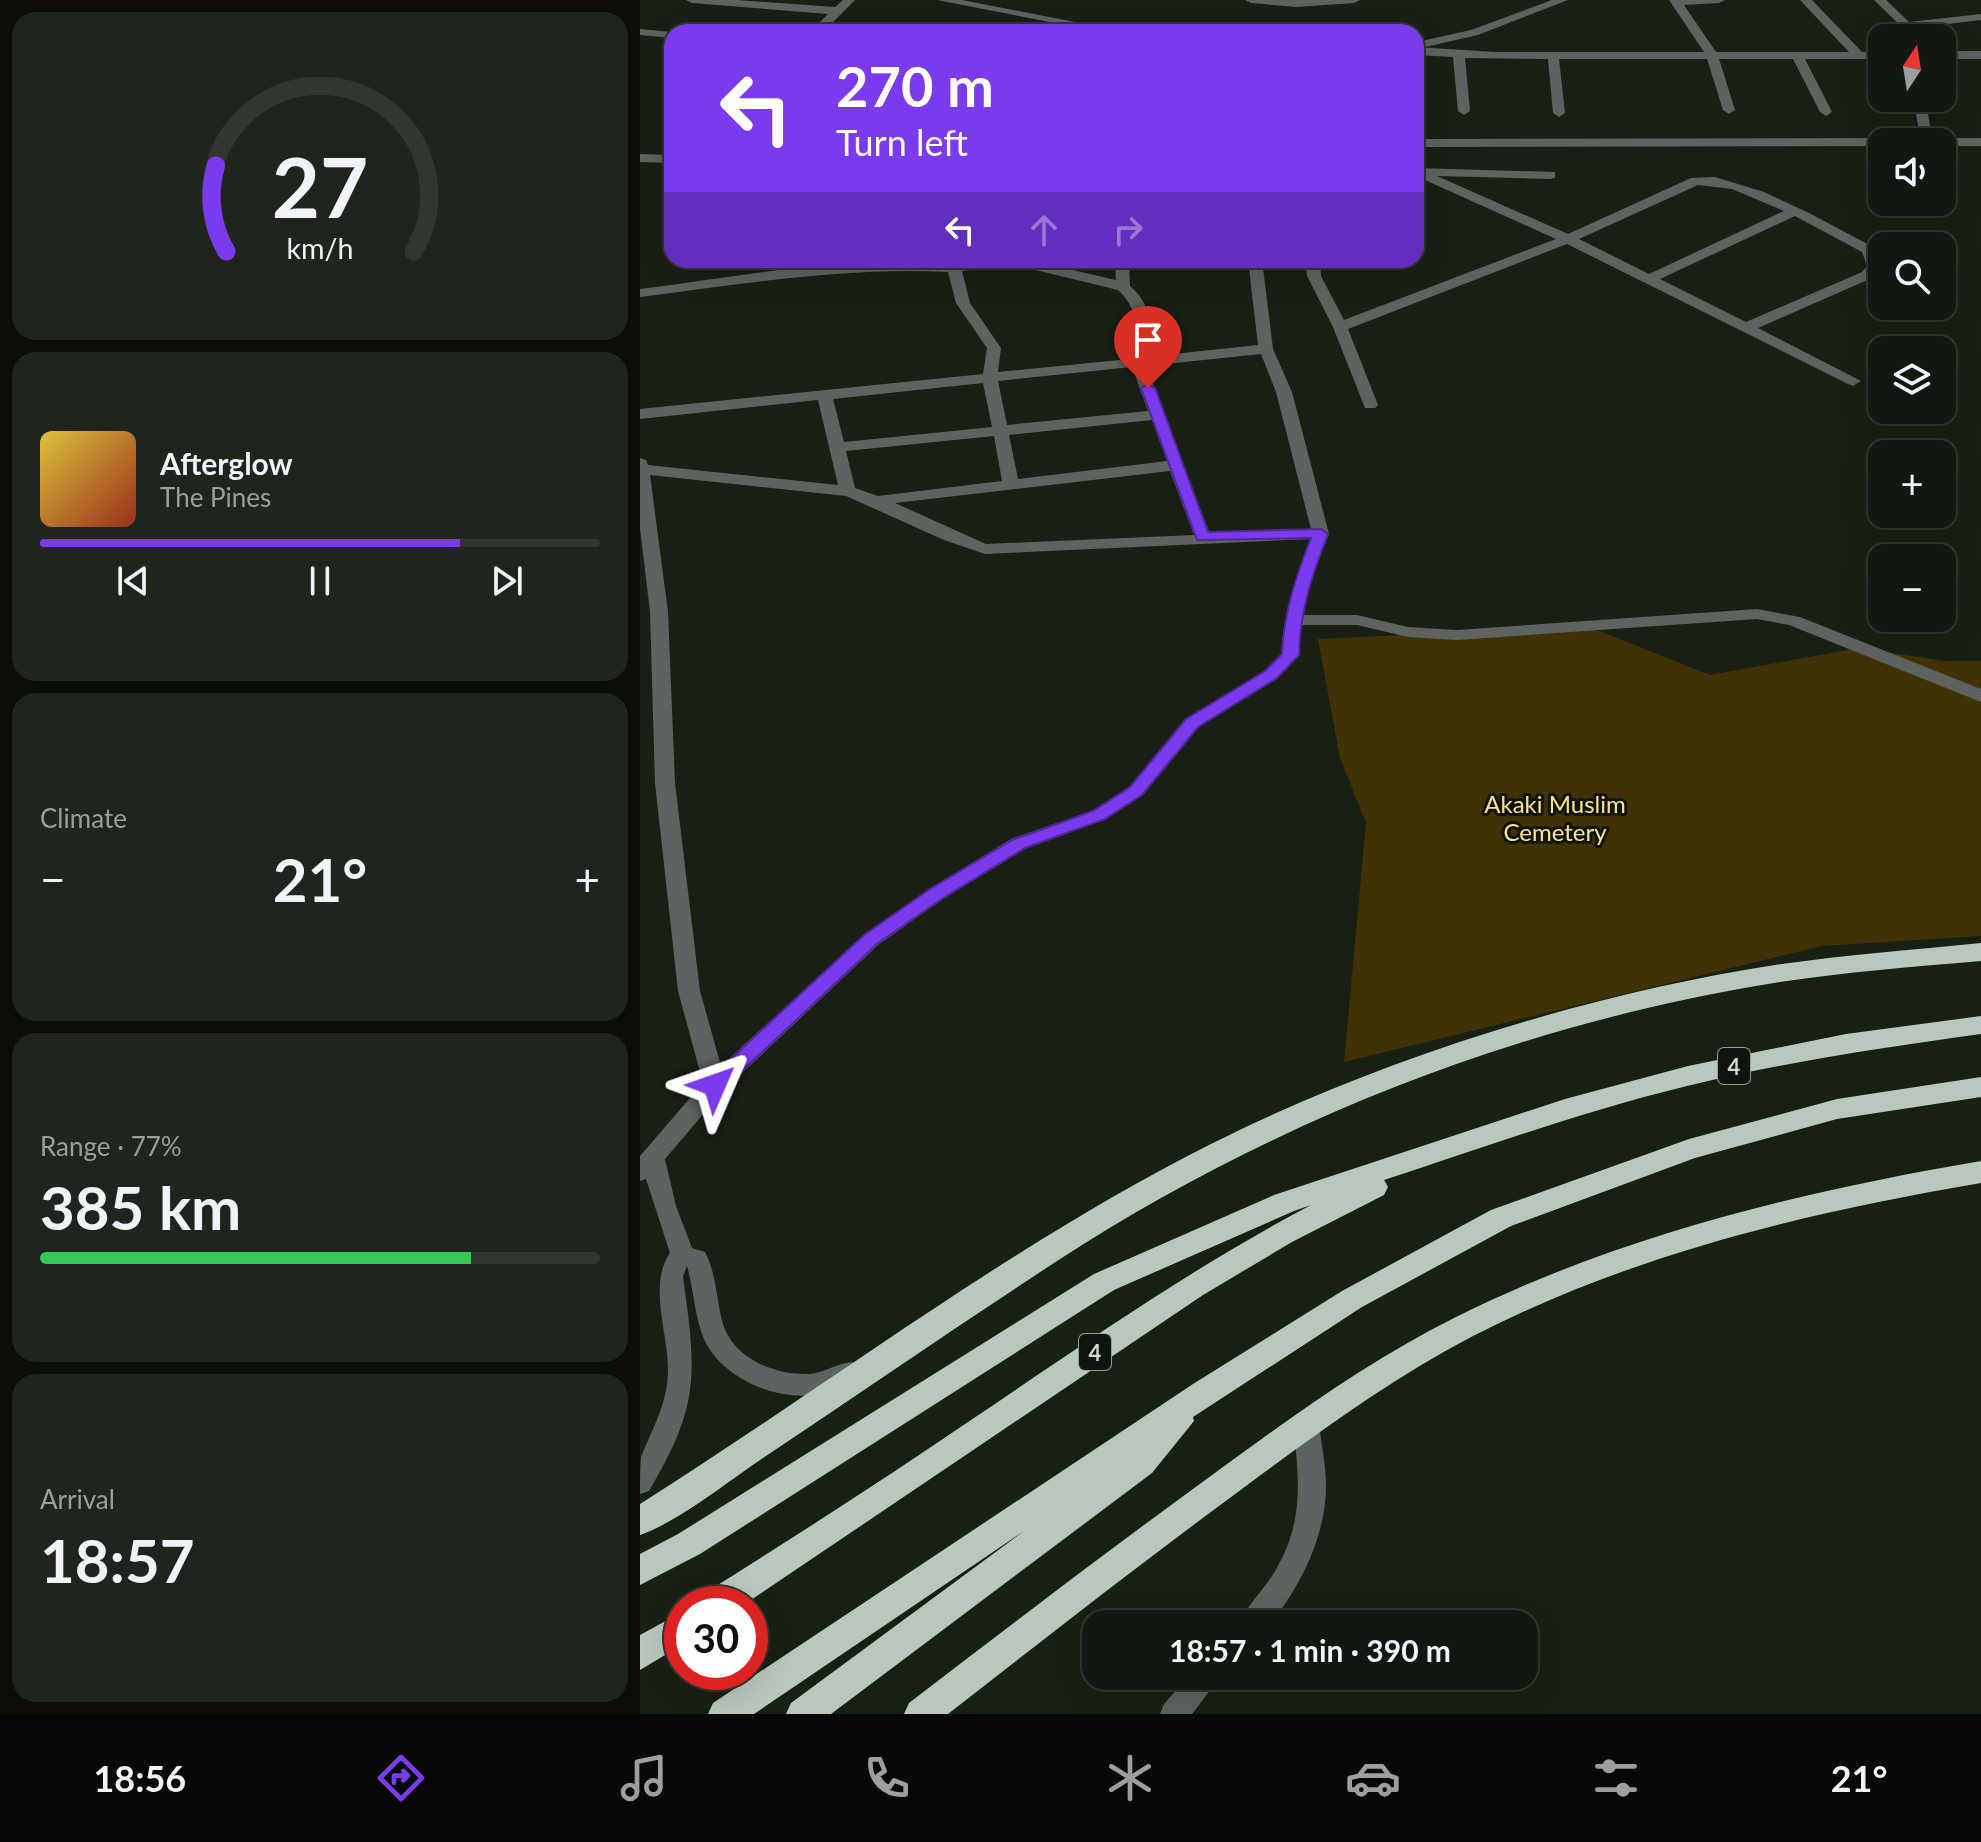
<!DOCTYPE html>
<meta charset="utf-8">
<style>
body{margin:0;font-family:Lato,sans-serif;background:#1f241d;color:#f1f3f6;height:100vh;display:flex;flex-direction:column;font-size:30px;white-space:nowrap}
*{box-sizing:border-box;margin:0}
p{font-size:26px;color:#9c9f9e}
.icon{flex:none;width:44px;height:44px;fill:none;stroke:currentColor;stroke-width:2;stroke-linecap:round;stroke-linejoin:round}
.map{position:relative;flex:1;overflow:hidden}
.panel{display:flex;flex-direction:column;gap:12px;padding:12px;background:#0a0d08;width:640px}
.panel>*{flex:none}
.guide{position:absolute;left:24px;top:24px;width:760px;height:244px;border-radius:24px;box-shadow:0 8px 32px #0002,0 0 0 2px #31362f;background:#7c3aed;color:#fff;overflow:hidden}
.needle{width:52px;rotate:12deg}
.tools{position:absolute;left:1228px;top:24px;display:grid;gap:16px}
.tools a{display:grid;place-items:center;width:88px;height:88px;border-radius:16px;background:#12170f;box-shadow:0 8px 32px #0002,0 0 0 2px #31362f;font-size:40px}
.speed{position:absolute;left:24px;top:1586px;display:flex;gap:16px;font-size:40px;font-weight:700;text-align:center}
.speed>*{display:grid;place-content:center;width:104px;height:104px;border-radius:50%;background:#12170f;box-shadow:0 8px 32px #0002,0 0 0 2px #31362f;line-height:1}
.speed .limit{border:12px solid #d22;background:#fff;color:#111}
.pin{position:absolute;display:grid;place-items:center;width:68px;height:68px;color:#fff;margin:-82px -34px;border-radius:50% 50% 50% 0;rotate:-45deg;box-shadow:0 0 8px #0007}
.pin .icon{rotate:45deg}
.me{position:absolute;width:88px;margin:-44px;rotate:47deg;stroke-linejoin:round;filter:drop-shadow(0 0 6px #0008)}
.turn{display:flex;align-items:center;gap:28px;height:168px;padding:0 40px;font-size:36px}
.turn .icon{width:104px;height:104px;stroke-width:2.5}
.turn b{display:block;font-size:56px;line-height:68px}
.lanes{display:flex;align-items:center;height:76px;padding:0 40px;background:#0003;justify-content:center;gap:40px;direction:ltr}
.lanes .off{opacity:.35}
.big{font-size:60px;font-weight:700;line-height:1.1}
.panel .widget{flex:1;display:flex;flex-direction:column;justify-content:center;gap:12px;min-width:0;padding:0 28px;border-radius:24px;background:#1f241d}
.panel .dial{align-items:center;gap:0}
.dial svg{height:208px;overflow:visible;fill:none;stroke:#31362f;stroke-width:7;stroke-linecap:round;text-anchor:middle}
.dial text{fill:#f1f3f6;stroke:none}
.song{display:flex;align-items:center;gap:24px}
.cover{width:96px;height:96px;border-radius:12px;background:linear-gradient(135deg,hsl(50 70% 55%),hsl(10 70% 35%))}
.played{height:8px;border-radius:4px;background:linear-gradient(90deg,#7c3aed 75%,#31362f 75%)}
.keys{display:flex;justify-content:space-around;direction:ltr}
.heat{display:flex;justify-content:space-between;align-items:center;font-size:44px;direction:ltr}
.charge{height:12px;border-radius:6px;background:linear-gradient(90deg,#34c759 77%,#31362f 0)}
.trip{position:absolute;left:442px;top:1610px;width:456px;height:80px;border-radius:24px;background:#12170f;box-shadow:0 8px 32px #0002,0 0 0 2px #31362f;font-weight:700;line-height:80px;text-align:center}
.dock{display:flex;height:128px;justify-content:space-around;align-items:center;background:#070906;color:#9c9f9e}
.dock .icon{width:56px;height:56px}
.dock .on{color:#7c3aed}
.dock b{font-size:36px;color:#f1f3f6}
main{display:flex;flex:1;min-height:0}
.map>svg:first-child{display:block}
</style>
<main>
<section class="panel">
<div class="widget dial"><svg viewBox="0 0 100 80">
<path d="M14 69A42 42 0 1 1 86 69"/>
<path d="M14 69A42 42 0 0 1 10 36" stroke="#7c3aed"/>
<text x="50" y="56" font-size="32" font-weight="700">27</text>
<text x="50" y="72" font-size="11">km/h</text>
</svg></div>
<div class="widget">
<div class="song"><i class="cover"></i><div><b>Afterglow</b><p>The Pines</p></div></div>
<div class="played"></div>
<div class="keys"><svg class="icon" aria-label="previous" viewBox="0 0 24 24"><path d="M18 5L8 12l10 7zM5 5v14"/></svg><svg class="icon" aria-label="pause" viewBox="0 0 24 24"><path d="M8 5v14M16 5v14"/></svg><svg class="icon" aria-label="next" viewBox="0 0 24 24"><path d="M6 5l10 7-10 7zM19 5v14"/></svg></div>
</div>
<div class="widget"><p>Climate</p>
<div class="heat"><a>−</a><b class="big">21°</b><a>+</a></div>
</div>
<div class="widget"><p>Range · 77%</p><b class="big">385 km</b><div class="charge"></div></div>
<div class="widget"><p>Arrival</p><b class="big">18:57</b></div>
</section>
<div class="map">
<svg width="1341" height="1714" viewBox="0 0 1341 1714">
<rect width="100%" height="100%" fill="#181f14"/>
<polygon fill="#403204" points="947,626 1070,675 1219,648 1305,661 1341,661 1341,936 1182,946 704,1062 726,823 700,758 678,639"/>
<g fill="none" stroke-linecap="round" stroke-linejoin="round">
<g fill="#5d635f" fill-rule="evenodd">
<polygon points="46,0 97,0 195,7 203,0 215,0 183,32 170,32 188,14 52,3"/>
<polygon points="297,0 322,0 486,32 461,32"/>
<polygon points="605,0 720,0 714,3 657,7 611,3"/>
<polygon points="912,0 928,0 838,35 781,48 776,45 777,42 831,30"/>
<polygon points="1029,0 1085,0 1079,3 1044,5 1076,52 1209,52 1160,0 1172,0 1222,52 1242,51 1242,59 1165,59 1192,112 1186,116 1180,112 1153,59 1079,59 1095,110 1089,114 1083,110 1067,59 919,59 925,113 919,117 913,113 908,59 825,58 830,111 824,115 818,111 813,57 776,55 776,47 855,52 1064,52"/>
<polygon points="1234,0 1246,0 1269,22 1341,14 1341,20 1275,28 1281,35 1273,38"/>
<polygon points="0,29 32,32 34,32 32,38 0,35"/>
<rect x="1302" y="51" width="39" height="8"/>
<polygon points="1273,98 1285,98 1293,142 1281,142"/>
<polygon points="1302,138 1341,138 1341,146 1302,146 1302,142 1296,142"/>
<polygon points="776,139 1242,138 1248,142 1242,142 1242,146 776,147"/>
<polygon points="0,154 32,155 32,163 0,162"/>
<path d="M 776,168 L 915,172 L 915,178 L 910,179 L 797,176 L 928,234 L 1051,178 L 1075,177 L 1124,192 L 1171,214 L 1233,247 L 1241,266 L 1232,278 L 1118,328 L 1221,381 L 1213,386 L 1208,384 L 927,244 L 708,329 L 738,405 L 735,408 L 725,408 L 693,327 L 667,276 L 666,260 L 680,260 L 681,276 L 704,320 L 916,239 L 776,176 ZM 1058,185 L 1092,189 L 1144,211 L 1009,274 L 939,239 ZM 1155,216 L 1222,252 L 1227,266 L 1222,272 L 1106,322 L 1020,279 Z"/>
<path d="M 342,260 L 389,260 L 476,280 L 475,260 L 489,260 L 490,286 C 514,307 512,329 505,357 L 618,345 L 608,260 L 622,260 L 633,349 L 652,392 L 689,534 L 669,586 L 662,615 L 717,615 L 768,627 L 817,630 L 1117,609 L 1160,617 L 1341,689 L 1341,702 L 1149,625 L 1117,619 L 817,640 L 768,637 L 717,625 L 661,625 L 656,659 L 637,679 L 559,727 L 503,795 L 466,819 L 385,849 L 303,899 L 238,945 L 83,1091 L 25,1159 L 36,1206 L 52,1248 L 65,1252 C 77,1275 76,1300 83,1324 C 94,1359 135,1375 168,1374 C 187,1374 203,1357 221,1364 L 225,1371 L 221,1378 C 206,1385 190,1393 174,1395 C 133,1400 81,1377 64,1339 C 54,1315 54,1290 47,1266 L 43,1276 C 56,1373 61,1404 9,1491 L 0,1494 C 0,1483 0,1468 1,1457 C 13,1427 28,1403 28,1369 C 28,1333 8,1284 30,1253 L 6,1179 L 0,1181 L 0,1156 L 63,1083 L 38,991 L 15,783 L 10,612 L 0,528 L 0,458 L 6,460 L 8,465 L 198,485 L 178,400 L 0,419 L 0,409 L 343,374 L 347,348 L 316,303 L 308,272 C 205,267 103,284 0,297 L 0,289 C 63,281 126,270 189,265 C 240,260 292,267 342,260 ZM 371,264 L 478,290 C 501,311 496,332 490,359 L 358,372 L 361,348 L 330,303 L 322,271 ZM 621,354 L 636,392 L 671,529 L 570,534 L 506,366 ZM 492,367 L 508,411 L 367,425 L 358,381 ZM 343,383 L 352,427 L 204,442 L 193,399 ZM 512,420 L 527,461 L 378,479 L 369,435 ZM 354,436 L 362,481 L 238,496 L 215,488 L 206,451 ZM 530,471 L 554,535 L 346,544 L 255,503 ZM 10,475 L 206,496 L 304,540 L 345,554 L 670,539 C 655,578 644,612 641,654 L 625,671 L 545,719 L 489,787 L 452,811 L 371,839 L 289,889 L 224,935 L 81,1066 L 60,991 L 35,783 L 28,612 Z"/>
<path d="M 666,1412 L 675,1415 L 679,1423 C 681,1444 686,1465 686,1486 C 686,1535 661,1586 630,1624 L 599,1624 C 607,1606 623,1590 634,1573 C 665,1521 659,1480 653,1423 L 657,1415 Z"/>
<polygon points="549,1676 581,1676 552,1714 520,1714 524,1704"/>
</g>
<g fill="#b9c8bd" fill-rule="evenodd">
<path d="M 1341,943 L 1341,961 C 1272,967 1203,972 1134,983 C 879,1024 632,1121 417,1261 C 319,1325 223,1391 126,1456 C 90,1480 40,1521 0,1535 L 0,1504 C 190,1384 370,1245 571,1144 C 740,1059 947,994 1135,965 C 1203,955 1272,950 1341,943 Z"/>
<path d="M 1341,1016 L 1341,1034 C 1242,1048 1144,1062 1047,1086 C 944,1111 845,1147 744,1180 L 748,1187 L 744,1195 L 652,1242 L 563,1295 L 105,1604 L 60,1604 L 65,1593 C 156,1536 246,1478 334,1418 C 444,1344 553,1267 671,1205 L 654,1211 L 474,1290 L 60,1554 L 0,1585 L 0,1554 L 38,1534 L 454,1274 L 634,1195 L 925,1099 L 1048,1066 L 1206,1034 Z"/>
<polygon points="1341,1077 1341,1097 1197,1119 1055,1158 871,1226 722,1307 553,1417 554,1421 512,1473 191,1714 146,1714 151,1703 384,1531 114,1714 68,1714 73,1703 553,1384 702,1291 851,1210 1049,1139 1197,1099"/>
<path d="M 1341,1161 L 1341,1183 C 1165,1213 993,1254 833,1336 C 752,1378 679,1432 606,1486 C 505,1560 407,1637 308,1714 L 264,1714 L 269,1703 C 373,1623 477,1544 583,1467 C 657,1413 732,1359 814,1318 C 980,1235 1159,1192 1341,1161 Z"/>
<polygon points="42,1612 42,1645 0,1670 0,1635"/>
</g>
</g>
<path fill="#7c3aed" stroke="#51269a" stroke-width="2" d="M 508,384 L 515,388 L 568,532 L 681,529 L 688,534 C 672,575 660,610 659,655 L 637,678 L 558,727 L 502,795 L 465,819 L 385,848 L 303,898 L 237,944 L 82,1090 L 68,1090 L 65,1085 L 68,1080 L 224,935 L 290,889 L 372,840 L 453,811 L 490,787 L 546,719 L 625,671 L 642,654 C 644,611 656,577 671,538 L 557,540 L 501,388 Z"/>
<g text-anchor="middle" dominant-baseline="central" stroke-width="6" stroke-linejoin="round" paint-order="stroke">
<g fill="#0f150c" stroke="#999e96" stroke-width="2">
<rect x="1078" y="1048" width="32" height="36" rx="6"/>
<rect x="439" y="1334" width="32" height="36" rx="6"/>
</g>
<g font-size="22" font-weight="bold" fill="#d4d8d1">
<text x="1094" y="1066">4</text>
<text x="455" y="1352">4</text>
</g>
<g font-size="24" fill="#fee190" stroke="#0f150c">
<text x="915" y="803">Akaki Muslim<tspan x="915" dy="28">Cemetery</tspan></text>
</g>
</g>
</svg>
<div class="tools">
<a><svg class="needle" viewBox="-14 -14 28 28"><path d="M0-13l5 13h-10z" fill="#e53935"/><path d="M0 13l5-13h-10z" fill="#9c9f9e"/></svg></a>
<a><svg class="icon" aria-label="sound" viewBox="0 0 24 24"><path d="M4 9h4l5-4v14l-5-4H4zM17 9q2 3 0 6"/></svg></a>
<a><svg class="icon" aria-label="search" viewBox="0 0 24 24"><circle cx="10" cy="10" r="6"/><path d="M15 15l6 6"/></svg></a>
<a><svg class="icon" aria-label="layers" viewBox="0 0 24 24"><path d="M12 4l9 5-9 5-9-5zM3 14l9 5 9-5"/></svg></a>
<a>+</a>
<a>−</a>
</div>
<div class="speed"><div class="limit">30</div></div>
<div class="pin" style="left:508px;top:388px;background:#d93025"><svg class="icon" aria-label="arrive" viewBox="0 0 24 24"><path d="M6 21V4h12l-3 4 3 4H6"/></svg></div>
<svg class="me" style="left:75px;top:1085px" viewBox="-20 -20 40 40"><path d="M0-17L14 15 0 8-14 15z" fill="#7c3aed" stroke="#fff" stroke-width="4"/></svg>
<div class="trip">18:57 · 1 min · 390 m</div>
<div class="guide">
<div class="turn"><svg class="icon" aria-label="left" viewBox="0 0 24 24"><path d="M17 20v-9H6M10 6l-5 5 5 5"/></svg><div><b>270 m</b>Turn left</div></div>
<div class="lanes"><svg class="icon" aria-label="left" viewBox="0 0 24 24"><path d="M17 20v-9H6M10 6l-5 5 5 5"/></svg><svg class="icon off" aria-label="ahead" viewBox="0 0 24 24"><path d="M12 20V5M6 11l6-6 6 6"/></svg><svg class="icon off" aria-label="right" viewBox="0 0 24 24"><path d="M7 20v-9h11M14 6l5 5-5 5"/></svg></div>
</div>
</div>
</main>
<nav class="dock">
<b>18:56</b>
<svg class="icon on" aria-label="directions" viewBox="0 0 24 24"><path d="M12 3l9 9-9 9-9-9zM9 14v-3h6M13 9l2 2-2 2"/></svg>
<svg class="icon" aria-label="music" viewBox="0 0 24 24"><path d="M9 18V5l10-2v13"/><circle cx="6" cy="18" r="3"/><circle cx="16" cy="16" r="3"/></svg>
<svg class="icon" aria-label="phone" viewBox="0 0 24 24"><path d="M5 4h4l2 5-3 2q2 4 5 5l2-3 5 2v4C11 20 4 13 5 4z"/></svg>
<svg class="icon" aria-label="climate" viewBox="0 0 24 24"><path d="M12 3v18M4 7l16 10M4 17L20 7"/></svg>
<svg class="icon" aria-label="car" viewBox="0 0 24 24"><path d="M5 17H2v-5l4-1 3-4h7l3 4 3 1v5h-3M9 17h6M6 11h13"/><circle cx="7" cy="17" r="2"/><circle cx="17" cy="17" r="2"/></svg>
<svg class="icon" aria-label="filters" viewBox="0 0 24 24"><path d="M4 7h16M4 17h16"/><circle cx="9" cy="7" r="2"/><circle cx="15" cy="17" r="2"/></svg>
<b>21°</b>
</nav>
